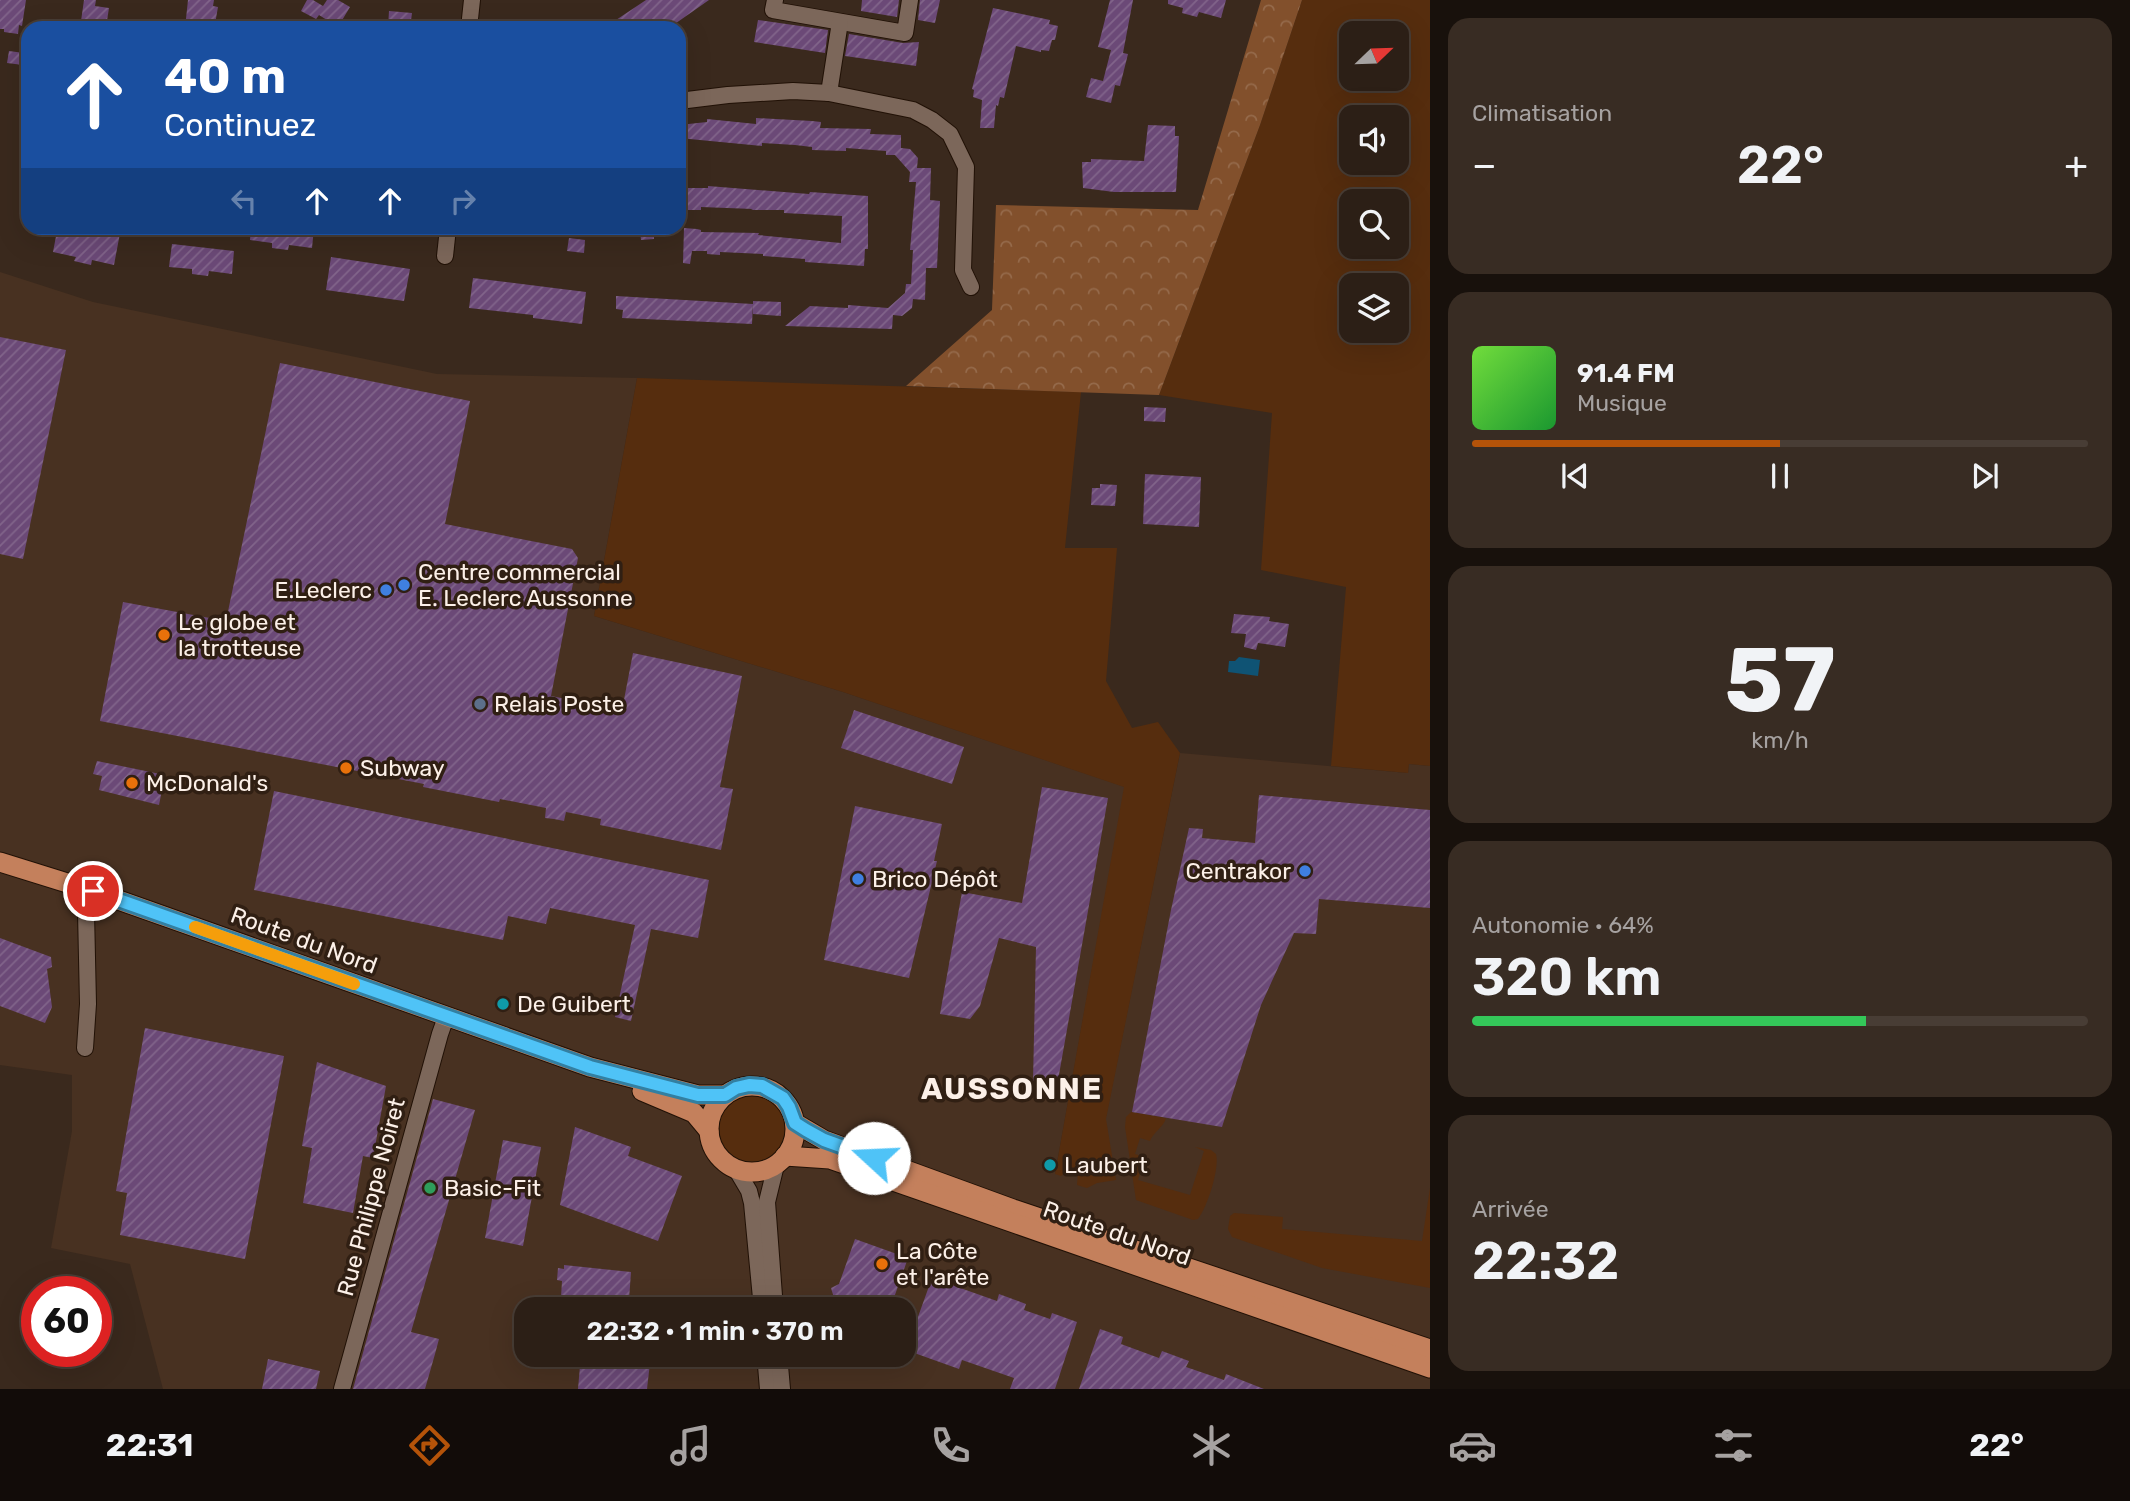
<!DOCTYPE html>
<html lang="fr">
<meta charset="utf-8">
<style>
body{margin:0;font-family:Rubik,sans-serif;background:#382c23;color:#f1f3f6;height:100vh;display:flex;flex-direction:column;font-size:26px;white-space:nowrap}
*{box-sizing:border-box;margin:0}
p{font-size:23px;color:#a6a2a1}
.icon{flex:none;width:38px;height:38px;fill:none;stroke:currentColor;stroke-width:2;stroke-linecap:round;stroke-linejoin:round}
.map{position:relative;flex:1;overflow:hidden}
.side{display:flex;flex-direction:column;gap:18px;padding:18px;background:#18110c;width:700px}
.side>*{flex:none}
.hud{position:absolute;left:21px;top:21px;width:665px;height:214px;border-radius:21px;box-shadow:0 7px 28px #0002,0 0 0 2px #483d35;background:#1a4fa0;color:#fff;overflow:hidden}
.needle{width:46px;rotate:67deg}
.fabs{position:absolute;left:1339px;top:21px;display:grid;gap:14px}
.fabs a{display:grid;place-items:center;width:70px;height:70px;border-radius:14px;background:#2c1f16;box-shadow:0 7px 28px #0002,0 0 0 2px #483d35;font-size:35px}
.speed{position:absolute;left:21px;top:1276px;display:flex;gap:14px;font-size:35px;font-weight:700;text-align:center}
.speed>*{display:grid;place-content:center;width:91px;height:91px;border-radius:50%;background:#2c1f16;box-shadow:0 7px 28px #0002,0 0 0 2px #483d35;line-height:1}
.speed .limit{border:10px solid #d22;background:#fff;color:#111}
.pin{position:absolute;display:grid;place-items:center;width:60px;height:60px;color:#fff;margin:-30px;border:4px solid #fff;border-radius:50%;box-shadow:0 2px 7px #0007}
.me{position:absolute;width:77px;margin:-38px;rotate:290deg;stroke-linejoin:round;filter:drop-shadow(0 0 5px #0008)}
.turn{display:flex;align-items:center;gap:24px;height:147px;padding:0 28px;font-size:32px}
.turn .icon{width:91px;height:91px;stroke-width:2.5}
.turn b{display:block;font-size:49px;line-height:60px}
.lanes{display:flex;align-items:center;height:66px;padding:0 28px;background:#0003;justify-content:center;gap:35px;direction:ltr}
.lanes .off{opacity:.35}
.big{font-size:52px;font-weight:600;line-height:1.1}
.side .widget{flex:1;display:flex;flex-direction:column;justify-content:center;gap:10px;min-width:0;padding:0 24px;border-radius:21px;background:#382c23}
.side .dial{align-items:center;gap:0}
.dial b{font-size:91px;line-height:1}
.song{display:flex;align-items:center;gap:21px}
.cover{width:84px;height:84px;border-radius:10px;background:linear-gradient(135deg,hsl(100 70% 55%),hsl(130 70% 35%))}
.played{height:7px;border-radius:4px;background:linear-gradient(90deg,#b45309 50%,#483d35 50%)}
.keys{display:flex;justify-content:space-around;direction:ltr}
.heat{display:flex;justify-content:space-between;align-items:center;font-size:38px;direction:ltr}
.charge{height:10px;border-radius:5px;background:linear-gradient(90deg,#34c759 64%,#483d35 0)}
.trip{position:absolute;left:514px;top:1297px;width:402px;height:70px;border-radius:21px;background:#2c1f16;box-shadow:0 7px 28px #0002,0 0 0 2px #483d35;font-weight:600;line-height:70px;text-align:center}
.tab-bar{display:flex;height:112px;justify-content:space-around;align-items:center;background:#120c09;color:#a6a2a1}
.tab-bar .icon{width:49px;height:49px}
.tab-bar .selected{color:#b45309}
.tab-bar b{font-size:32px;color:#f1f3f6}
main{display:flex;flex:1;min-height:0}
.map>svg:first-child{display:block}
</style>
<main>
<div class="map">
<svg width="1430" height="1389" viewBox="0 0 1430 1389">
<defs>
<pattern id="forest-crowns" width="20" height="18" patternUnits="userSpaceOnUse" patternTransform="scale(1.75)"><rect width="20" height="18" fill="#82502c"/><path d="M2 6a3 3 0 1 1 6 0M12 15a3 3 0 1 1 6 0" fill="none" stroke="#956a4b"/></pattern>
<pattern id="building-hatch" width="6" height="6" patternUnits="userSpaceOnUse" patternTransform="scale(1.75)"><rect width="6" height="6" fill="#6b4977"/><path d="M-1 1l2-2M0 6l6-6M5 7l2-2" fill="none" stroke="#81648a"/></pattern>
</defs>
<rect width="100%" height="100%" fill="#3a291d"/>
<path fill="#483121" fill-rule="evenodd" d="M 0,272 L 93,302 L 437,374 L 637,378 L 594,616 L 843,692 L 1125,787 L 1055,1174 L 1069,1169 L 1079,1172 L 1092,1185 L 1180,753 L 1408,773 L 1409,764 L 1430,766 L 1430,1389 L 163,1389 L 130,1264 L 51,1248 L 72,1131 L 72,1075 L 0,1065 ZM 527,1309 L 905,1309 L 905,1354 L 527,1354 Z"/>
<g fill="#562d0e" fill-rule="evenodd">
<path d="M 1302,0 L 1430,0 L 1430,766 L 1409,764 L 1408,773 L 1331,766 L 1346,587 L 1261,570 L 1272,413 L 1159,395 L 1260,125 ZM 1351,33 L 1396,33 L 1396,79 L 1351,79 ZM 1351,117 L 1396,117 L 1396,163 L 1351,163 ZM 1351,201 L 1396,201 L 1396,247 L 1351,247 ZM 1351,285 L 1396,285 L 1396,331 L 1351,331 Z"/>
<polygon points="637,378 1081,392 1065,548 1117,548 1106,681 1132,728 1158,722 1180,753 1106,1119 1116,1180 1097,1183 1087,1188 1077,1185 1078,1172 1069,1169 1061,1176 1055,1174 1124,787 843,692 594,616"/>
<circle cx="752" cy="1129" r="34"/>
<path d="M 1131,1112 L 1166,1118 C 1164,1127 1154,1131 1150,1141 L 1140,1138 L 1135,1154 L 1145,1157 L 1138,1180 L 1190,1195 L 1204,1151 L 1195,1147 L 1211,1150 L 1216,1154 C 1220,1168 1207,1208 1198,1219 L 1193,1220 L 1136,1200 L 1125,1127 L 1126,1117 Z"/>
<polygon points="1430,1188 1430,1288 1322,1268 1232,1237 1228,1229 1230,1216 1234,1213 1283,1217 1282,1229 1422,1241"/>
</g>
<polygon fill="url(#forest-crowns)" points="1261,0 1302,0 1260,125 1159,395 906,386 992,310 996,205 1198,210"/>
<polygon fill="#0f5374" points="1239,657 1260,660 1258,676 1228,672 1229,661 1235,661"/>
<g fill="url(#building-hatch)">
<polygon points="0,0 26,0 22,26 19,25 18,34 4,32 4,29 0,29"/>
<polygon points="84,0 96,0 95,6 109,8 106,27 92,25 91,28 80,28"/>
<polygon points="188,0 214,0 213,6 218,7 215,24 211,23 210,28 185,28"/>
<polygon points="307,0 313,0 323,6 327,0 338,0 350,7 338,27 319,15 316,19 301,11"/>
<polygon points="646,0 709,0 669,28 604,28"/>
<polygon points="862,0 899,0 897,17 861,11"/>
<polygon points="920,0 940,0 935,23 918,20"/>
<polygon points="1110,0 1133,0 1123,53 1128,54 1120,86 1115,85 1111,103 1086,97 1091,78 1103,81 1111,50 1098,47"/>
<polygon points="1168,0 1226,0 1221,18 1199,12 1197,17 1182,13 1183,8 1168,4"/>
<polygon points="993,8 1050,20 1049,24 1058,26 1055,40 1052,40 1049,51 1041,50 1041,52 1016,46 1004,98 1000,97 998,106 996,105 994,128 980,128 982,100 973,97 974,90 972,89"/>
<polygon points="389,11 412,13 410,28 388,28"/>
<polygon points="758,20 828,30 825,53 754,42"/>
<polygon points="849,34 903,43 919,42 916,66 845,56"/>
<polygon points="9,51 24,53 23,65 7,63"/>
<polygon points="756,118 812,121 821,122 820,128 871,129 870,134 901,135 901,148 910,149 918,158 917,168 931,168 930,200 940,201 937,268 926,268 925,300 913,299 912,308 902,316 893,315 892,329 785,326 810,306 848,308 848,305 888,308 905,293 906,284 911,284 913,250 910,250 916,182 909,182 910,172 895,155 886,155 886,151 846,148 846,151 812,150 812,147 795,145 762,143 762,146 679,138 679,125 707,122 707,119 756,124"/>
<polygon points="1148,125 1175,126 1175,136 1179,136 1176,192 1114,192 1083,188 1082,162 1091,162 1091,159 1144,161"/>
<polygon points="708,186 809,194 810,192 868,196 868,249 865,249 864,266 805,262 805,259 763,256 763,254 720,252 720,255 707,254 707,251 692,251 690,264 683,263 684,228 697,229 701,230 701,232 759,233 758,235 841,243 842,216 784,213 784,210 751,210 753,209 701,207 701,210 684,210 685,188 708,188"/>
<polygon points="70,228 121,228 114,265 92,260 91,265 74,261 76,257 53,252 57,231 69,233"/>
<polygon points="251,228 314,228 312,248 289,245 288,250 272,248 272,243 250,240"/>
<polygon points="640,228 654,228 654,239 641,240"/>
<polygon points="569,238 585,240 584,253 567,251"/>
<polygon points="172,244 234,251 232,274 209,271 208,276 192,274 192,269 169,267"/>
<polygon points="331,257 410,269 404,301 326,290"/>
<polygon points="473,278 586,292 582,324 533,318 533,315 469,308"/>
<polygon points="616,296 753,304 752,324 622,318 623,310 616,309"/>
<polygon points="753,301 781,302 781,316 753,314"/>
<polygon points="0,337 66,350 23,559 0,554"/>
<polygon points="280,363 470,401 445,524 572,549 578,558 551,696 622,710 633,653 742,676 720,787 733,789 721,850 600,825 601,819 566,812 564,821 554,819 545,818 546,808 500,799 499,802 423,787 424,784 100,721 123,602 226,621"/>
<polygon points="1144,407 1166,408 1165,422 1144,421"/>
<polygon points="1145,474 1201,477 1199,527 1143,524"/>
<polygon points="1100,484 1117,485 1115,506 1091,505 1092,488 1100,488"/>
<polygon points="1234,614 1270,617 1269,621 1289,624 1285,647 1258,643 1256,650 1244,647 1246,634 1231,633"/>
<polygon points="854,710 964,747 952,784 841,748"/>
<polygon points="97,761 165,775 159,805 99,790 102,776 93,774"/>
<polygon points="1042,787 1108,798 1057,1086 1033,1081 1036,947 999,938 980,1006 970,1019 940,1014 962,892 1022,903"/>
<polygon points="274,791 709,880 698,938 651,929 631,1021 615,1017 635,925 550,908 546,924 508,916 503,940 254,890"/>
<polygon points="1259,795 1430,810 1430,908 1319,899 1316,934 1294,933 1261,1005 1222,1127 1132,1112 1171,910 1189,828 1203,829 1202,838 1255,843"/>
<polygon points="855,806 942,824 934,861 937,861 909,978 824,960"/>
<polygon points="0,938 51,957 52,967 47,969 52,1007 45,1023 0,1006"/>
<polygon points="145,1028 284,1056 245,1259 120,1235 127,1193 116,1191"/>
<polygon points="317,1062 386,1086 373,1158 363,1156 353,1213 303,1203 312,1148 302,1146"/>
<polygon points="433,1099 475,1110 411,1332 439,1339 435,1354 425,1389 353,1389"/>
<polygon points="575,1127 631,1147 628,1156 682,1176 658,1241 560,1205"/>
<polygon points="503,1140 541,1147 523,1246 485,1238"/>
<polygon points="855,1239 908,1258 890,1309 830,1309 834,1298 831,1288 839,1284"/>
<polygon points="564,1265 631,1272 629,1300 600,1297 600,1301 561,1297 562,1281 557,1280 558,1268 564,1269"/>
<polygon points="932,1278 997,1301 999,1294 1026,1304 1024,1310 1050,1319 1052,1313 1077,1322 1055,1389 1010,1389 1014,1378 962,1360 959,1369 906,1350"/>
<polygon points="1100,1329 1123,1337 1121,1344 1159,1358 1162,1351 1189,1361 1186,1367 1224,1380 1226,1374 1264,1389 1079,1389"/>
<polygon points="581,1354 651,1354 647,1389 578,1389"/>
<polygon points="268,1359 320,1371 316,1389 262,1389"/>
</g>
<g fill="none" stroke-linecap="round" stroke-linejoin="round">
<defs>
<g id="minor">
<polyline points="775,0 773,10 905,33 910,0"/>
<polyline points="469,28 472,0"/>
<polyline points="829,93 840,22"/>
<polyline points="679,101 728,95 793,91 829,93 913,110 932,120 950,134 966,167 963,270 971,287"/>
<polyline points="445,256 448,228"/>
<polyline points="85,1048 88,1004 86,912 93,891"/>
<polyline points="736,1169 749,1191 752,1203 762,1309"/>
<polyline points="775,1309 767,1202 776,1165"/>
<polyline points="765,1354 768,1389"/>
<polyline points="779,1354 782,1389"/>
<polyline points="342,1389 440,1034 446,1017"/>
</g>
<g id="primary">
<polyline points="0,862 93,891 590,1067 698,1095 725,1095"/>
<circle cx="752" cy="1129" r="43"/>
<polyline points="642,1091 694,1113 709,1131"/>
<polyline points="795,1123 824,1140 1013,1209 1430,1349"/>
<polyline points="785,1156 830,1159 1430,1368"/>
</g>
</defs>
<use href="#minor" stroke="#211106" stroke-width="18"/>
<use href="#primary" stroke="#211106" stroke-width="21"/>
<use href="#minor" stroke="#7c675a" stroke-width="16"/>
<use href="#primary" stroke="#c4805c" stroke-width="19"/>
</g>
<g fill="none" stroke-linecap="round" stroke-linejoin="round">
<defs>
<polyline id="route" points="93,891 590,1067 698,1095 725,1095 736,1088 749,1085 762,1086 783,1098 789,1107 795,1123 806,1130 824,1140 874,1158"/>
</defs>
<use href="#route" stroke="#337fa1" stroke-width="18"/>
<use href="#route" stroke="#4fc3f7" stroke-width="12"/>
<polyline stroke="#f59e0b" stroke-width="12" points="195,927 354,984"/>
</g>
<g fill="#3f7fe0" stroke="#301f13" stroke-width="2.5">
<circle cx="404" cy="585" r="7"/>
<circle cx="386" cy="590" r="7"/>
<circle cx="1305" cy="871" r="7"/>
<circle cx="858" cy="879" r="7"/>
</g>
<g fill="#e8710a" stroke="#301f13" stroke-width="2.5">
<circle cx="164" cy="635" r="7"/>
<circle cx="346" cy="768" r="7"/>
<circle cx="132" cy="783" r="7"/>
<circle cx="882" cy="1264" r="7"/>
</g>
<circle fill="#5c6f8a" stroke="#301f13" stroke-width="2.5" cx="480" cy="704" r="7"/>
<g fill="#0f9aa8" stroke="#301f13" stroke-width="2.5">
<circle cx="503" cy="1004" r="7"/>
<circle cx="1050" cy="1165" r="7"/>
</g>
<circle fill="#2e9e5b" stroke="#301f13" stroke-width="2.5" cx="430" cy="1188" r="7"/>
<g text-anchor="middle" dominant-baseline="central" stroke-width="7" stroke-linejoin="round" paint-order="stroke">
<g font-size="23" fill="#fcf0e8" stroke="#301f13" text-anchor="start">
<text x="418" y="572">Centre commercial<tspan x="418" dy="26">E. Leclerc Aussonne</tspan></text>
<text x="372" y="590" text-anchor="end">E.Leclerc</text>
<text x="178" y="622">Le globe et<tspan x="178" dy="26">la trotteuse</tspan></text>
<text x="494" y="704">Relais Poste</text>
<text x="360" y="768">Subway</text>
<text x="146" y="783">McDonald's</text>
<text x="1291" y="871" text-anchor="end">Centrakor</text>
<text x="872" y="879">Brico Dépôt</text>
<text x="517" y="1004">De Guibert</text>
<text x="1064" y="1165">Laubert</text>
<text x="444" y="1188">Basic-Fit</text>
<text x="896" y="1251">La Côte<tspan x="896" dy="26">et l'arête</tspan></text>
</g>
<g font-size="23" fill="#fcf0e8" stroke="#301f13">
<text transform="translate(304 940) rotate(20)">Route du Nord</text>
<text transform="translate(371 1197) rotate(-75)">Rue Philippe Noiret</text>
<text transform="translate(1117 1233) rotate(19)">Route du Nord</text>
</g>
<g font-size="30" font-weight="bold" letter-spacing="2" fill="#fcf0e8" stroke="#301f13">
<text x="1012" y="1089">AUSSONNE</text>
</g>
</g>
</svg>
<div class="fabs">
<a><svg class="needle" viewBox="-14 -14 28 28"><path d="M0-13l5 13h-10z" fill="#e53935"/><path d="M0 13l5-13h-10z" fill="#a6a2a1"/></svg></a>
<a><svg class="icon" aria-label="sound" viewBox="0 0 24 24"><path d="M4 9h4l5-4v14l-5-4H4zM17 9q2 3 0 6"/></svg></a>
<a><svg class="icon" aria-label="search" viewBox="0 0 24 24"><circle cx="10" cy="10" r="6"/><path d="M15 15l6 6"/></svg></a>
<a><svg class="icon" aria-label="layers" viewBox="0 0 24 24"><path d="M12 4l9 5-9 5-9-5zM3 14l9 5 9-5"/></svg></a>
</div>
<div class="speed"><div class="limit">60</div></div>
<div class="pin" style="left:93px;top:891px;background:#d93025"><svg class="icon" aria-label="arrive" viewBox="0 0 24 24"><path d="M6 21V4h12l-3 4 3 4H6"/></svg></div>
<svg class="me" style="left:874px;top:1158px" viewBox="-20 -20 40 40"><circle r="19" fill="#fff"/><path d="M0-13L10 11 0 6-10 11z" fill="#4fc3f7"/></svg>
<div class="trip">22:32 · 1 min · 370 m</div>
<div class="hud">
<div class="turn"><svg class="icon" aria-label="ahead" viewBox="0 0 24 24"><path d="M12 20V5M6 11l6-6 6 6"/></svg><div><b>40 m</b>Continuez</div></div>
<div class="lanes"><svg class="icon off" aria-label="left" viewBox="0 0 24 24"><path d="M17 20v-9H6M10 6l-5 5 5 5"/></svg><svg class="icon" aria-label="ahead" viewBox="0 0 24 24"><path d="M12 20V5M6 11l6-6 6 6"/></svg><svg class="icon" aria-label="ahead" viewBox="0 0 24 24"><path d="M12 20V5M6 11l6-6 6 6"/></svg><svg class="icon off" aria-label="right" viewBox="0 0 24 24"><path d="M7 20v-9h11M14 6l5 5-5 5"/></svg></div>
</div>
</div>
<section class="side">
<div class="widget"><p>Climatisation</p>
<div class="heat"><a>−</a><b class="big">22°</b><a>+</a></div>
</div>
<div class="widget">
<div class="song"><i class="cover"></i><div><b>91.4 FM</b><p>Musique</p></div></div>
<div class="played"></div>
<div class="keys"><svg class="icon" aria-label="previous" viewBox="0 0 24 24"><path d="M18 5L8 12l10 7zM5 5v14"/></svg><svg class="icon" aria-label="pause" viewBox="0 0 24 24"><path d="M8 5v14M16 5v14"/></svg><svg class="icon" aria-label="next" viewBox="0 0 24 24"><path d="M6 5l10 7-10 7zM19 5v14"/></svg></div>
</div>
<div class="widget dial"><b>57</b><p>km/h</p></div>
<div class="widget"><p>Autonomie · 64%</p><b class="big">320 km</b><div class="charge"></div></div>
<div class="widget"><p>Arrivée</p><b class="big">22:32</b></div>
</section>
</main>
<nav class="tab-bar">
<b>22:31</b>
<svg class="icon selected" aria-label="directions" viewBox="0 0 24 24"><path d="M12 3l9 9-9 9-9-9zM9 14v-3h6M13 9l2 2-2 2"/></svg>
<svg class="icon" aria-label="music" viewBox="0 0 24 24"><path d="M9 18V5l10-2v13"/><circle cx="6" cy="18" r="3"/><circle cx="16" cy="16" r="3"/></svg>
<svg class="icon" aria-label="phone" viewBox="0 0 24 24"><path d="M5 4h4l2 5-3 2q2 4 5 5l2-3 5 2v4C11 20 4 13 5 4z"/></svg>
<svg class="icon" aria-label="climate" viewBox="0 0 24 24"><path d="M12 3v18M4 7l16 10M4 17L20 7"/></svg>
<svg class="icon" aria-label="car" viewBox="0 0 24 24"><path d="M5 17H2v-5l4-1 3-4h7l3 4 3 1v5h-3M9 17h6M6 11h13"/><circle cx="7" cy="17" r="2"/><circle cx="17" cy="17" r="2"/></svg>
<svg class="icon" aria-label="filters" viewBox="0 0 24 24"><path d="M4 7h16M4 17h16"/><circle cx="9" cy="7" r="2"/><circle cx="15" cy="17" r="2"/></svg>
<b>22°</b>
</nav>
